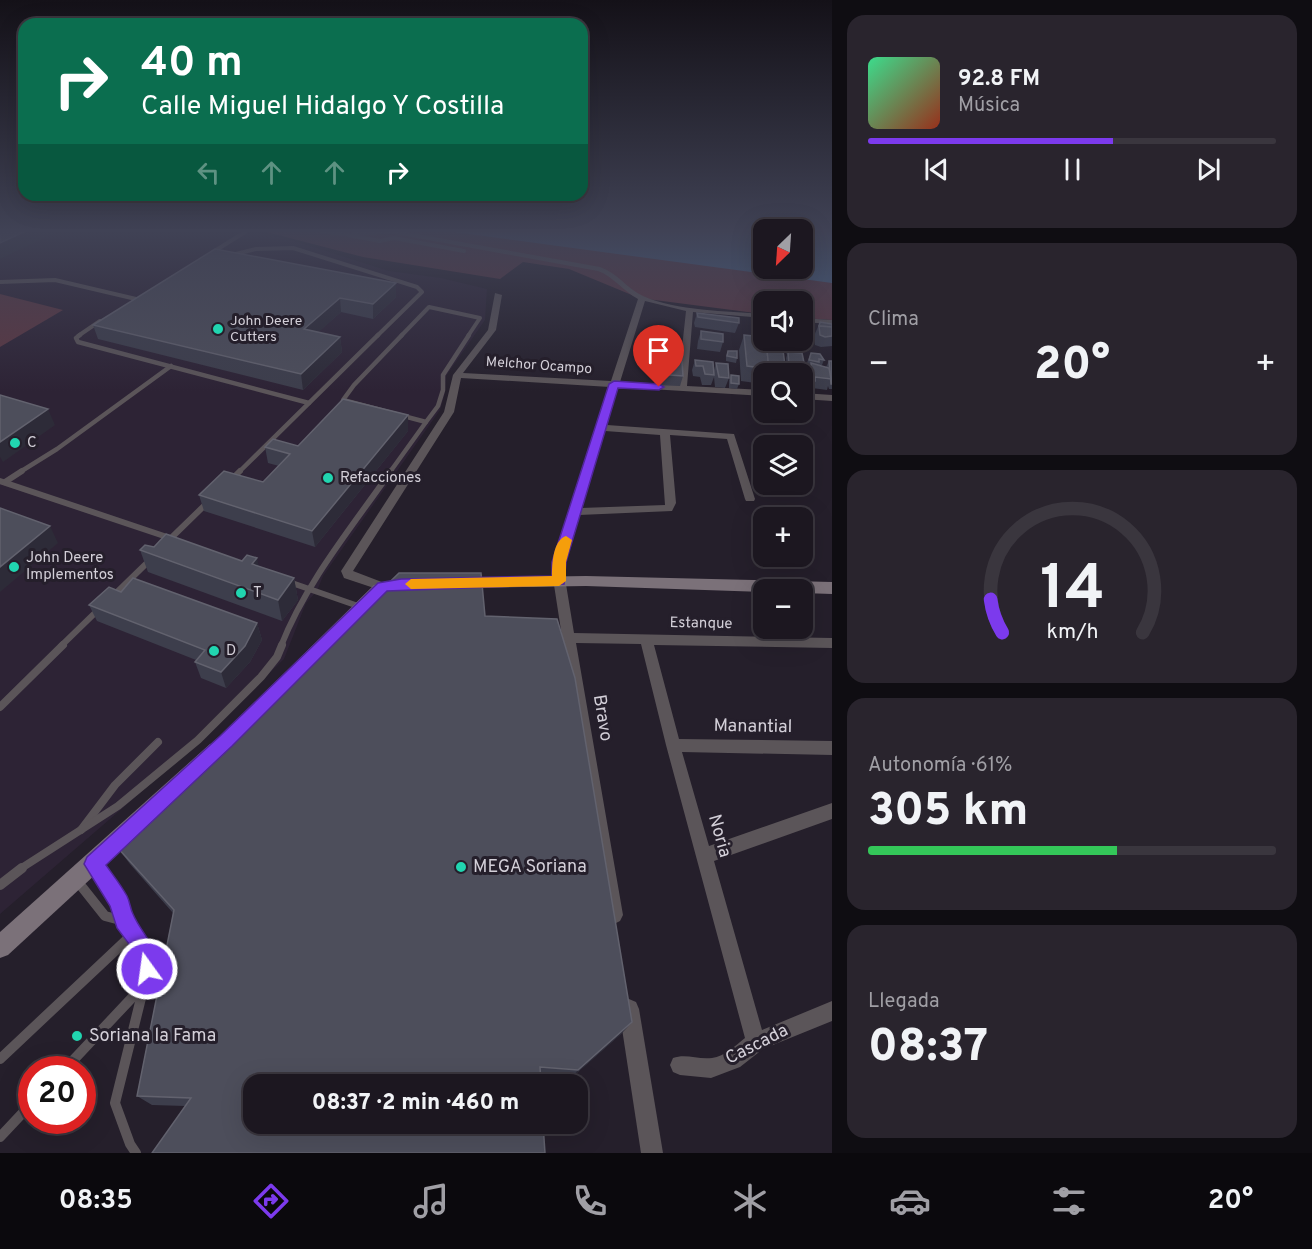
<!DOCTYPE html>
<html lang="es">
<meta charset="utf-8">
<style>
body{margin:0;font-family:Overpass,sans-serif;background:#29242d;color:#f1f3f6;height:100vh;display:flex;flex-direction:column;font-size:22px;white-space:nowrap}
*{box-sizing:border-box;margin:0}
p{font-size:20px;color:#a09fa5}
.icon{flex:none;width:33px;height:33px;fill:none;stroke:currentColor;stroke-width:2;stroke-linecap:round;stroke-linejoin:round}
.map{position:relative;flex:1;overflow:hidden}
.sheet{display:flex;flex-direction:column;gap:15px;padding:15px;background:#0f0d12;width:480px}
.sheet>*{flex:none}
.top-card{position:absolute;left:18px;top:18px;width:570px;height:183px;border-radius:18px;box-shadow:0 6px 24px #0002,0 0 0 2px #3a363e;background:#0b6e4f;color:#fff;overflow:hidden}
.needle{width:39px;rotate:205deg}
.controls{position:absolute;left:753px;top:219px;display:grid;gap:12px}
.controls a{display:grid;place-items:center;width:60px;height:60px;border-radius:12px;background:#1c1720;box-shadow:0 6px 24px #0002,0 0 0 2px #3a363e;font-size:30px}
.speed{position:absolute;left:18px;top:1056px;display:flex;gap:12px;font-size:30px;font-weight:700;text-align:center}
.speed>*{display:grid;place-content:center;width:78px;height:78px;border-radius:50%;background:#1c1720;box-shadow:0 6px 24px #0002,0 0 0 2px #3a363e;line-height:1}
.speed .limit{border:9px solid #d22;background:#fff;color:#111}
.pin{position:absolute;display:grid;place-items:center;width:51px;height:51px;color:#fff;margin:-62px -26px;border-radius:50% 50% 50% 0;rotate:-45deg;box-shadow:0 0 6px #0007}
.pin .icon{rotate:45deg}
.me{position:absolute;width:66px;margin:-33px;rotate:346deg;stroke-linejoin:round;filter:drop-shadow(0 0 4px #0008)}
.turn{display:flex;align-items:center;gap:21px;height:126px;padding:0 24px;font-size:27px}
.turn .icon{width:78px;height:78px;stroke-width:2.5}
.turn b{display:block;font-size:42px;line-height:51px}
.lanes{display:flex;align-items:center;height:57px;padding:0 24px;background:#0003;justify-content:center;gap:30px;direction:ltr}
.lanes .off{opacity:.35}
.big{font-size:45px;font-weight:800;line-height:1.1}
.sheet .tile{flex:1;display:flex;flex-direction:column;justify-content:center;gap:9px;min-width:0;padding:0 21px;border-radius:18px;background:#29242d}
.sheet .dial{align-items:center;gap:0}
.dial svg{height:156px;overflow:visible;fill:none;stroke:#3a363e;stroke-width:7;stroke-linecap:round;text-anchor:middle}
.dial text{fill:#f1f3f6;stroke:none}
.song{display:flex;align-items:center;gap:18px}
.cover{width:72px;height:72px;border-radius:9px;background:linear-gradient(135deg,hsl(150 70% 55%),hsl(10 70% 35%))}
.played{height:6px;border-radius:3px;background:linear-gradient(90deg,#7c3aed 60%,#3a363e 60%)}
.keys{display:flex;justify-content:space-around;direction:ltr}
.heat{display:flex;justify-content:space-between;align-items:center;font-size:33px;direction:ltr}
.charge{height:9px;border-radius:4px;background:linear-gradient(90deg,#34c759 61%,#3a363e 0)}
.trip{position:absolute;left:243px;top:1074px;width:345px;height:60px;border-radius:18px;background:#1c1720;box-shadow:0 6px 24px #0002,0 0 0 2px #3a363e;font-weight:800;line-height:60px;text-align:center}
.tabs{display:flex;height:96px;justify-content:space-around;align-items:center;background:#0b090d;color:#a09fa5}
.tabs .icon{width:42px;height:42px}
.tabs .selected{color:#7c3aed}
.tabs b{font-size:27px;color:#f1f3f6}
main{display:flex;flex:1;min-height:0}
.map>svg:first-child{display:block}
</style>
<main>
<div class="map">
<svg width="832" height="1153" viewBox="0 0 832 1153">
<rect width="100%" height="100%" fill="#251f2b"/>
<polygon fill="#2d2335" points="0,229 243,229 294,241 389,271 441,278 487,289 485,320 446,376 445,393 440,410 323,576 317,591 306,603 284,659 198,743 0,914"/>
<g fill="#5d3742" fill-rule="evenodd">
<path d="M 255,229 L 832,229 L 832,320 L 803,318 L 802,302 L 764,302 L 763,314 L 639,298 L 569,269 L 523,262 L 500,279 L 363,257 ZM 764,230 L 802,230 L 802,268 L 764,268 Z"/>
<polygon points="0,294 63,310 0,347"/>
</g>
<path fill="#4a698e" fill-rule="evenodd" d="M 432,229 L 832,229 L 832,283 ZM 764,230 L 802,230 L 802,268 L 764,268 Z"/>
<g fill="none" stroke-linecap="round" stroke-linejoin="round">
<g stroke="#5b5559" stroke-width="4">
<polyline points="348,235 380,241 394,238 464,251"/>
<polyline points="213,252 245,232"/>
<polyline points="232,255 256,249 293,248 417,287 422,292 377,336"/>
<polyline points="0,282 55,280 136,299"/>
<polyline points="78,336 100,321"/>
<polyline points="401,336 429,307 480,318 468,336"/>
</g>
<g stroke="#5b5559" stroke-width="4.5">
<polyline points="80,335 76,338 78,342 309,403"/>
<polyline points="402,335 354,385 343,400 426,422 438,406 443,390 443,375 469,335"/>
<polyline points="20,472 57,449 171,366"/>
<polyline points="239,472 378,335"/>
<polyline points="390,472 426,422"/>
</g>
<g stroke="#5b5559" stroke-width="6">
<polyline points="232,479 240,471"/>
<polyline points="0,481 170,538"/>
<polyline points="5,482 22,471"/>
<polyline points="167,542 207,503"/>
<polyline points="289,582 361,607"/>
<polyline points="114,595 150,560"/>
<polyline points="61,646 98,610"/>
<path d="M 281,646 C 306,582 352,527 391,471"/>
</g>
<g stroke="#5b5559" stroke-width="8">
<polyline points="0,707 63,645"/>
<polyline points="81,830 115,785 158,742"/>
<polyline points="96,867 97,869"/>
<polyline points="20,869 118,806 198,740 261,677 277,657 282,645"/>
</g>
<g stroke="#5b5559" stroke-width="10">
<polyline points="96,868 119,902 124,921 139,941 147,960 144,986 115,1103 130,1144 136,1153"/>
<polyline points="78,882 105,916 124,921"/>
<polyline points="0,885 22,868"/>
<polyline points="0,1059 134,933"/>
<polyline points="64,1070 143,986"/>
<polyline points="0,1137 32,1103"/>
</g>
<g fill="#5b5559" fill-rule="evenodd">
<path d="M 309,229 L 326,229 L 348,233 L 370,230 L 395,230 L 600,267 C 618,273 626,288 643,296 C 677,311 726,311 764,314 L 764,318 L 693,312 L 687,386 L 764,390 L 764,396 L 618,387 L 607,425 L 734,434 L 755,499 L 754,501 L 746,501 L 745,499 L 727,439 L 670,435 L 676,503 L 672,511 L 579,515 L 565,562 L 564,572 L 574,633 L 832,638 L 832,648 L 654,645 L 679,739 L 832,741 L 832,755 L 682,752 L 709,846 L 832,803 L 832,819 L 714,861 L 762,1030 L 832,1001 L 832,1021 L 763,1049 L 740,1067 L 711,1078 L 680,1075 L 673,1072 L 670,1065 L 673,1058 C 686,1053 698,1060 712,1058 C 725,1056 735,1046 745,1038 L 666,745 L 641,644 L 576,643 L 623,915 L 620,921 L 614,924 L 608,921 L 605,915 L 552,572 L 553,562 L 569,512 L 610,387 L 461,378 L 454,412 L 353,571 L 387,584 L 389,587 L 387,590 L 383,591 L 344,578 L 341,571 L 343,568 L 444,412 L 453,375 L 488,330 L 495,293 L 502,295 L 496,330 L 463,373 L 611,381 L 638,299 C 623,291 614,277 598,271 L 395,234 C 366,234 336,240 309,229 ZM 645,301 L 686,311 L 678,385 L 620,382 ZM 605,431 L 660,435 L 665,505 L 581,508 Z"/>
<polygon points="802,318 832,320 832,324 802,322"/>
<polygon points="802,393 832,395 832,401 802,399"/>
<polygon points="629,999 636,1002 639,1009 663,1153 641,1153 619,1009 622,1002"/>
</g>
<g fill="#7b7179" fill-rule="evenodd">
<polygon points="586,576 832,582 832,594 802,593 802,590 764,590 764,592 586,586 462,588 457,587 454,583 457,579 462,578"/>
<polygon points="402,578 407,580 410,584 407,588 384,594 260,719 254,722 248,719 245,714 248,709 374,585"/>
<polygon points="217,742 224,744 226,750 224,756 8,955 0,958 0,932 210,744"/>
</g>
</g>
<g fill="#3d3e4c">
<polygon points="215,249 396,297 373,319 341,312 318,332 340,337 342,352 303,390 98,339 93,325"/>
<polygon points="697,313 739,323 735,333 695,327 694,323"/>
<polygon points="820,322 832,324 832,346 821,347 815,345 814,336"/>
<polygon points="806,323 814,332 812,337 806,336 804,328"/>
<polygon points="701,331 723,342 720,352 697,349 698,341"/>
<polygon points="744,335 766,341 782,343 785,374 764,374 763,384 741,381 739,350"/>
<polygon points="787,344 800,351 800,353 805,367 802,372 798,372 798,374 789,374 790,371 787,370 786,358 787,355 785,349"/>
<polygon points="728,351 737,358 736,363 726,361 726,356"/>
<polygon points="811,353 824,360 822,365 818,365 826,367 829,361 832,361 832,389 829,389 828,386 827,390 812,388 811,391 808,391 807,376 807,386 804,392 802,392 802,374 807,376 807,373 810,366 806,365"/>
<polygon points="658,358 683,376 680,386 654,385 655,368"/>
<polygon points="695,360 714,370 716,363 729,378 725,388 715,387 714,377 711,385 702,385 700,377 693,376 692,370"/>
<polygon points="731,375 739,384 737,389 729,388 729,380"/>
<polygon points="408,431 315,547 204,511 199,495 263,482 279,466 268,463 265,447 298,446"/>
<polygon points="140,550 259,566 294,578 298,600 282,621 148,572"/>
<polygon points="121,592 257,623 262,640 250,662 226,688 201,678 195,662 196,660 97,621 89,605"/>
<polygon points="485,616 632,1022 621,1034 570,1079 541,1077 185,1106 152,1105 137,1096 173,913 130,864 117,847"/>
</g>
<g fill="#2d2b38">
<polygon points="30,229 63,229 0,259 0,243"/>
<polygon points="396,283 396,297 373,319 373,304"/>
<polygon points="340,298 341,312 305,344 304,329"/>
<polygon points="340,337 342,352 303,390 301,374"/>
<polygon points="48,409 55,425 3,462 0,457 0,442"/>
<polygon points="408,415 408,431 315,547 312,531"/>
<polygon points="50,526 58,543 0,592 0,567"/>
<polygon points="257,558 262,580 252,564"/>
<polygon points="294,578 298,600 282,621 278,600"/>
<polygon points="257,623 262,640 250,662 226,688 221,672"/>
<polygon points="632,1022 621,1034 570,1079 578,1070"/>
</g>
<g fill="#4d4e5b" stroke="#62626e" stroke-width="1.5">
<polygon points="0,229 30,229 0,243"/>
<polygon points="215,249 396,283 373,304 340,298 304,329 340,337 301,374 93,325"/>
<polygon points="697,313 739,318 739,323 698,317"/>
<polygon points="820,322 832,324 832,327 819,326"/>
<polygon points="806,323 813,324 814,332 808,331"/>
<polygon points="819,326 832,327 832,336 825,337 820,335"/>
<polygon points="701,331 723,334 723,342 701,339"/>
<polygon points="744,335 764,337 764,340 766,340 769,369 747,366"/>
<polygon points="766,341 782,343 786,373 768,371 769,369"/>
<polygon points="787,344 801,345 800,351 789,351"/>
<polygon points="728,351 737,351 737,358 727,356"/>
<polygon points="788,352 802,353 805,367 789,365"/>
<polygon points="811,353 820,354 824,360 819,359 819,362 809,360"/>
<polygon points="658,358 682,362 683,376 657,374"/>
<polygon points="695,360 713,362 714,375 705,374 703,366 696,366"/>
<polygon points="829,361 832,361 832,384 831,384"/>
<polygon points="716,363 728,364 729,378 719,377"/>
<polygon points="811,363 829,368 831,379 815,377 815,381 812,381"/>
<polygon points="790,370 798,371 798,374 791,374"/>
<polygon points="802,374 807,376 807,386 802,386"/>
<polygon points="731,375 739,376 739,384 731,383"/>
<polygon points="0,395 48,409 0,442"/>
<polygon points="343,399 408,415 312,531 199,495 224,471 263,482 290,454 265,447 273,439 298,446"/>
<polygon points="0,508 50,526 0,567"/>
<polygon points="166,534 242,561 247,555 257,558 252,564 294,578 278,600 140,550 145,545 154,547"/>
<polygon points="399,573 481,573 485,616 557,619 575,678 632,1022 578,1070 540,1067 541,1084 254,1084 254,1124 543,1124 545,1153 152,1153 191,1098 137,1096 174,910 117,847"/>
<polygon points="133,578 257,623 245,646 221,672 195,662 205,650 89,605 109,587 121,592"/>
</g>
<linearGradient id="sky" x2="0" y2="1"><stop stop-color="#141118"/><stop offset="0.59" stop-color="#404255"/><stop offset="1" stop-color="#404255" stop-opacity="0"/></linearGradient>
<rect width="832" height="391" fill="url(#sky)"/>
<path fill="#7c3aed" stroke="#51269a" stroke-width="1.5" d="M 614,381 L 659,384 L 664,387 L 659,390 L 618,388 L 566,562 L 564,584 L 387,591 L 232,746 L 106,865 C 113,875 121,885 127,896 C 130,902 130,908 133,914 C 142,936 165,951 154,977 L 147,980 L 139,977 L 132,948 L 117,928 L 110,906 L 84,864 L 87,857 L 220,736 L 378,583 L 401,579 L 552,576 L 552,562 L 609,384 Z"/>
<path fill="#f59e0b" d="M 566,536 L 572,540 L 566,562 L 566,581 L 559,586 L 411,589 L 405,584 L 411,579 L 552,576 C 552,564 553,540 566,536 Z"/>
<g fill="#21d5b0" stroke="#251f2b" stroke-width="2">
<circle cx="218" cy="329" r="6"/>
<circle cx="15" cy="443" r="6"/>
<circle cx="328" cy="478" r="6"/>
<circle cx="14" cy="567" r="6"/>
<circle cx="241" cy="593" r="6"/>
<circle cx="214" cy="651" r="6"/>
<circle cx="461" cy="867" r="6"/>
<circle cx="77" cy="1036" r="6"/>
</g>
<g text-anchor="middle" dominant-baseline="central" stroke-width="6" stroke-linejoin="round" paint-order="stroke">
<g font-size="14" fill="#d3cfd8" stroke="#251f2b" text-anchor="start">
<text x="230" y="321">John Deere<tspan x="230" dy="16">Cutters</tspan></text>
</g>
<g font-size="14" fill="#d3cfd8" stroke="#251f2b">
<text transform="translate(539 366) rotate(4)">Melchor Ocampo</text>
</g>
<g font-size="15" fill="#d3cfd8" stroke="#251f2b" text-anchor="start">
<text x="27" y="443">C</text>
<text x="340" y="478">Refacciones</text>
<text x="26" y="558">John Deere<tspan x="26" dy="17">Implementos</tspan></text>
<text x="253" y="593">T</text>
<text x="226" y="651">D</text>
</g>
<g font-size="15" fill="#d3cfd8" stroke="#251f2b">
<text transform="translate(701 624) rotate(1)">Estanque</text>
</g>
<g font-size="18" fill="#d3cfd8" stroke="#251f2b">
<text transform="translate(602 718) rotate(81)">Bravo</text>
<text transform="translate(753 727) rotate(1)">Manantial</text>
<text transform="translate(719 836) rotate(74)">Noria</text>
<text transform="translate(757 1045) rotate(-27)">Cascada</text>
</g>
<g font-size="18" fill="#d3cfd8" stroke="#251f2b" text-anchor="start">
<text x="473" y="867">MEGA Soriana</text>
<text x="89" y="1036">Soriana la Fama</text>
</g>
</g>
</svg>
<div class="controls">
<a><svg class="needle" viewBox="-14 -14 28 28"><path d="M0-13l5 13h-10z" fill="#e53935"/><path d="M0 13l5-13h-10z" fill="#a09fa5"/></svg></a>
<a><svg class="icon" aria-label="sound" viewBox="0 0 24 24"><path d="M4 9h4l5-4v14l-5-4H4zM17 9q2 3 0 6"/></svg></a>
<a><svg class="icon" aria-label="search" viewBox="0 0 24 24"><circle cx="10" cy="10" r="6"/><path d="M15 15l6 6"/></svg></a>
<a><svg class="icon" aria-label="layers" viewBox="0 0 24 24"><path d="M12 4l9 5-9 5-9-5zM3 14l9 5 9-5"/></svg></a>
<a>+</a>
<a>−</a>
</div>
<div class="speed"><div class="limit">20</div></div>
<div class="pin" style="left:659px;top:387px;background:#d93025"><svg class="icon" aria-label="arrive" viewBox="0 0 24 24"><path d="M6 21V4h12l-3 4 3 4H6"/></svg></div>
<svg class="me" style="left:147px;top:969px" viewBox="-20 -20 40 40"><circle r="17" fill="#7c3aed" stroke="#fff" stroke-width="3"/><path d="M0-11L8 9 0 5-8 9z" fill="#fff"/></svg>
<div class="trip">08:37 · 2 min · 460 m</div>
<div class="top-card">
<div class="turn"><svg class="icon" aria-label="right" viewBox="0 0 24 24"><path d="M7 20v-9h11M14 6l5 5-5 5"/></svg><div><b>40 m</b>Calle Miguel Hidalgo Y Costilla</div></div>
<div class="lanes"><svg class="icon off" aria-label="left" viewBox="0 0 24 24"><path d="M17 20v-9H6M10 6l-5 5 5 5"/></svg><svg class="icon off" aria-label="ahead" viewBox="0 0 24 24"><path d="M12 20V5M6 11l6-6 6 6"/></svg><svg class="icon off" aria-label="ahead" viewBox="0 0 24 24"><path d="M12 20V5M6 11l6-6 6 6"/></svg><svg class="icon" aria-label="right" viewBox="0 0 24 24"><path d="M7 20v-9h11M14 6l5 5-5 5"/></svg></div>
</div>
</div>
<section class="sheet">
<div class="tile">
<div class="song"><i class="cover"></i><div><b>92.8 FM</b><p>Música</p></div></div>
<div class="played"></div>
<div class="keys"><svg class="icon" aria-label="previous" viewBox="0 0 24 24"><path d="M18 5L8 12l10 7zM5 5v14"/></svg><svg class="icon" aria-label="pause" viewBox="0 0 24 24"><path d="M8 5v14M16 5v14"/></svg><svg class="icon" aria-label="next" viewBox="0 0 24 24"><path d="M6 5l10 7-10 7zM19 5v14"/></svg></div>
</div>
<div class="tile"><p>Clima</p>
<div class="heat"><a>−</a><b class="big">20°</b><a>+</a></div>
</div>
<div class="tile dial"><svg viewBox="0 0 100 80">
<path d="M14 69A42 42 0 1 1 86 69"/>
<path d="M14 69A42 42 0 0 1 8 52" stroke="#7c3aed"/>
<text x="50" y="56" font-size="32" font-weight="700">14</text>
<text x="50" y="72" font-size="11">km/h</text>
</svg></div>
<div class="tile"><p>Autonomía · 61%</p><b class="big">305 km</b><div class="charge"></div></div>
<div class="tile"><p>Llegada</p><b class="big">08:37</b></div>
</section>
</main>
<nav class="tabs">
<b>08:35</b>
<svg class="icon selected" aria-label="directions" viewBox="0 0 24 24"><path d="M12 3l9 9-9 9-9-9zM9 14v-3h6M13 9l2 2-2 2"/></svg>
<svg class="icon" aria-label="music" viewBox="0 0 24 24"><path d="M9 18V5l10-2v13"/><circle cx="6" cy="18" r="3"/><circle cx="16" cy="16" r="3"/></svg>
<svg class="icon" aria-label="phone" viewBox="0 0 24 24"><path d="M5 4h4l2 5-3 2q2 4 5 5l2-3 5 2v4C11 20 4 13 5 4z"/></svg>
<svg class="icon" aria-label="climate" viewBox="0 0 24 24"><path d="M12 3v18M4 7l16 10M4 17L20 7"/></svg>
<svg class="icon" aria-label="car" viewBox="0 0 24 24"><path d="M5 17H2v-5l4-1 3-4h7l3 4 3 1v5h-3M9 17h6M6 11h13"/><circle cx="7" cy="17" r="2"/><circle cx="17" cy="17" r="2"/></svg>
<svg class="icon" aria-label="filters" viewBox="0 0 24 24"><path d="M4 7h16M4 17h16"/><circle cx="9" cy="7" r="2"/><circle cx="15" cy="17" r="2"/></svg>
<b>20°</b>
</nav>
